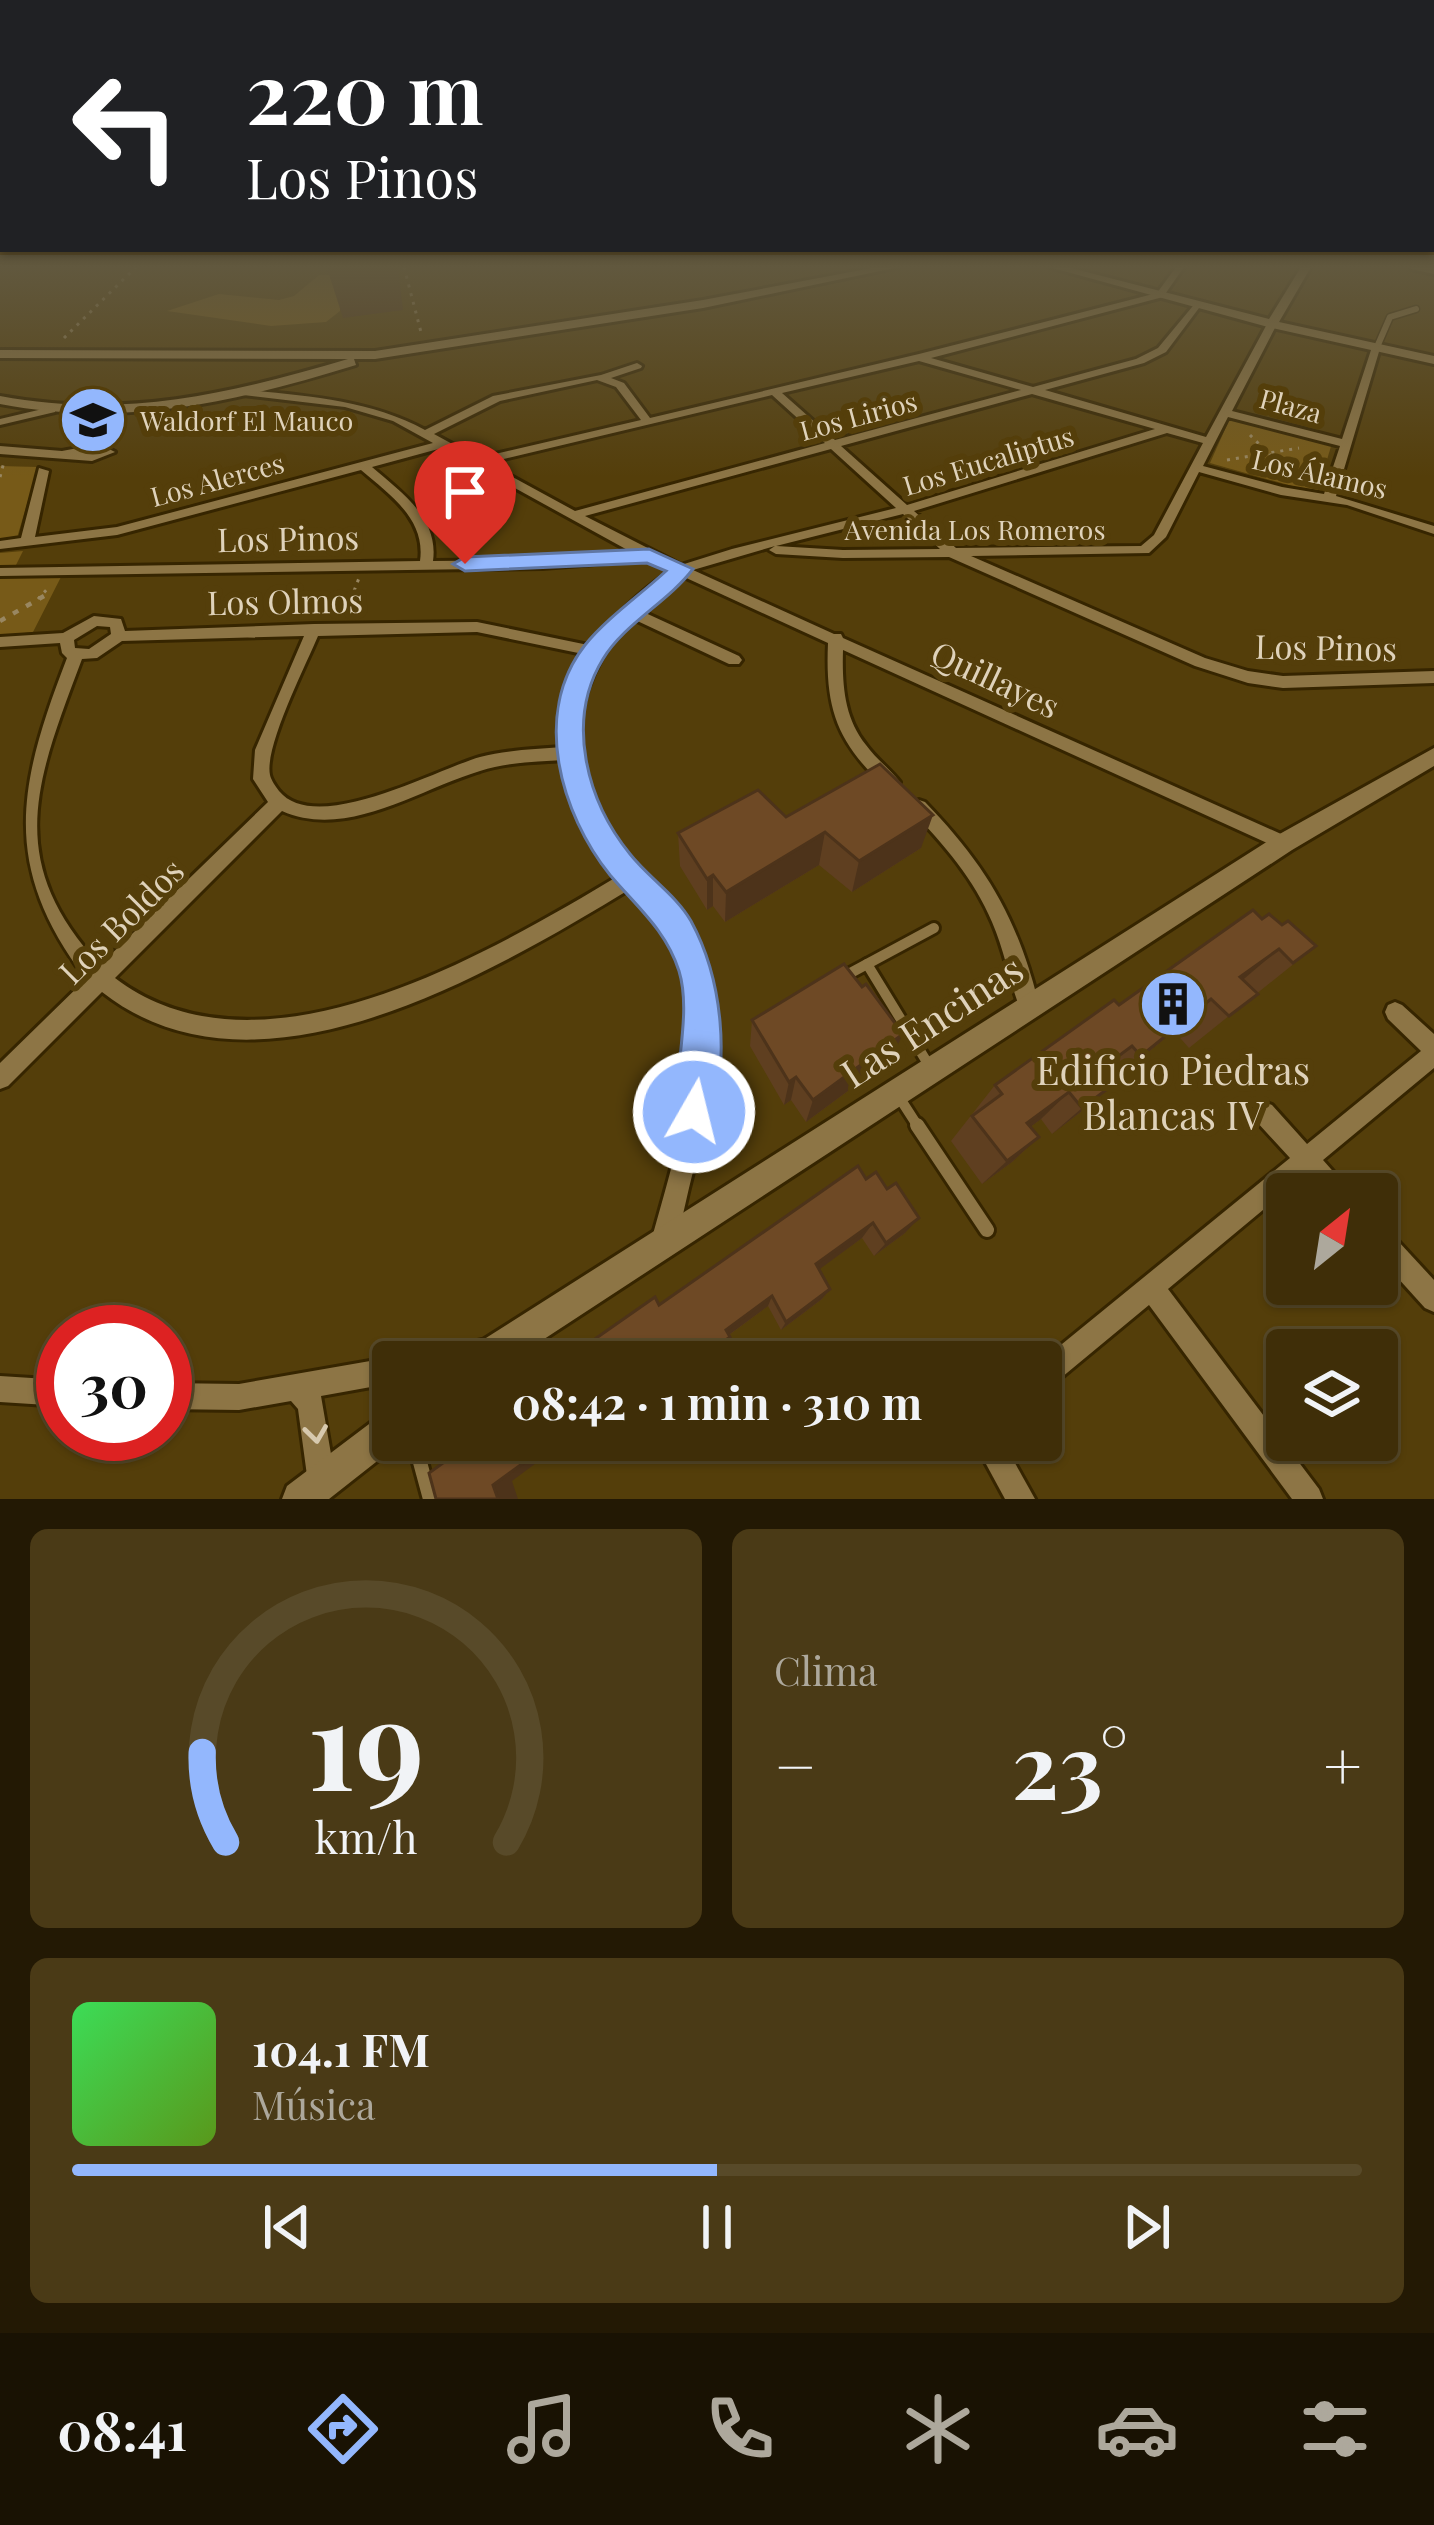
<!DOCTYPE html>
<html lang="es">
<meta charset="utf-8">
<style>
body{margin:0;font-family:"Playfair Display",serif;background:#4a3a16;color:#f1f3f6;height:100vh;display:flex;flex-direction:column;font-size:45px;white-space:nowrap}
*{box-sizing:border-box;margin:0}
p{font-size:39px;color:#ada89c}
.icon{flex:none;width:66px;height:66px;fill:none;stroke:currentColor;stroke-width:2;stroke-linecap:round;stroke-linejoin:round}
.map{position:relative;height:1499px;overflow:hidden}
.side{display:flex;flex-direction:column;gap:30px;padding:30px;background:#231904;flex:1}
.side>*{flex:none}
.guide{position:absolute;left:0px;top:0px;width:1434px;height:252px;box-shadow:0 3px 9px #0004,0 0 0 3px #584a29;background:#202124;color:#fff;overflow:hidden}
.needle{width:78px;rotate:30deg}
.tools{position:absolute;left:1266px;top:1173px;display:grid;gap:24px}
.tools a{display:grid;place-items:center;width:132px;height:132px;border-radius:12px;background:#3f2e08;box-shadow:0 3px 9px #0004,0 0 0 3px #584a29;font-size:60px}
.speed{position:absolute;left:36px;top:1305px;display:flex;gap:24px;font-size:60px;font-weight:700;text-align:center}
.speed>*{display:grid;place-content:center;width:156px;height:156px;border-radius:50%;background:#3f2e08;box-shadow:0 3px 9px #0004,0 0 0 3px #584a29;line-height:1}
.speed .limit{border:18px solid #d22;background:#fff;color:#111}
.pin{position:absolute;display:grid;place-items:center;width:102px;height:102px;color:#fff;margin:-123px -51px;border-radius:50% 50% 50% 0;rotate:-45deg;box-shadow:0 0 12px #0007}
.pin .icon{rotate:45deg}
.me{position:absolute;width:132px;margin:-66px;rotate:8deg;stroke-linejoin:round;filter:drop-shadow(0 0 9px #0008)}
.turn{display:flex;align-items:center;gap:42px;height:252px;padding:0 48px;font-size:54px}
.turn .icon{width:156px;height:156px;stroke-width:2.5}
.turn b{display:block;font-size:84px;line-height:102px}
.big{font-size:90px;font-weight:700;line-height:1.1}
.side .tile{flex:1;display:flex;flex-direction:column;justify-content:center;gap:18px;min-width:0;padding:0 42px;border-radius:18px;background:#4a3a16}
.side .dial{align-items:center;gap:0}
.dial svg{height:312px;overflow:visible;fill:none;stroke:#584a29;stroke-width:7;stroke-linecap:round;text-anchor:middle}
.dial text{fill:#f1f3f6;stroke:none}
.song{display:flex;align-items:center;gap:36px}
.cover{width:144px;height:144px;border-radius:18px;background:linear-gradient(135deg,hsl(130 70% 55%),hsl(90 70% 35%))}
.played{height:12px;border-radius:6px;background:linear-gradient(90deg,#93b7fd 50%,#584a29 50%)}
.keys{display:flex;justify-content:space-around;direction:ltr}
.heat{display:flex;justify-content:space-between;align-items:center;font-size:66px;direction:ltr}
.side .tiles{flex:1;display:grid;gap:30px;grid-template-columns:1fr 1fr}
.tile:last-child{grid-column:span 2}
.trip{position:absolute;left:372px;top:1341px;width:690px;height:120px;border-radius:12px;background:#3f2e08;box-shadow:0 3px 9px #0004,0 0 0 3px #584a29;font-weight:700;line-height:120px;text-align:center}
.tab-bar{display:flex;height:192px;justify-content:space-around;align-items:center;background:#191203;color:#ada89c}
.tab-bar .icon{width:84px;height:84px}
.tab-bar .active{color:#93b7fd}
.tab-bar b{font-size:54px;color:#f1f3f6}
.map>svg:first-child{display:block}
</style>
<div class="map">
<svg width="1434" height="1499" viewBox="0 0 1434 1499">
<rect width="100%" height="100%" fill="#543e0a"/>
<g fill="#775a18">
<polygon points="319,275 340,275 340,311 326,322 271,326 167,311 219,294 279,300 294,296"/>
<polygon points="1231,416 1332,443 1317,493 1210,463"/>
<polygon points="0,466 38,467 16,541 0,541"/>
<polygon points="23,551 15,567 39,567 36,576 62,575 33,632 0,636 0,553"/>
</g>
<g fill="none" stroke-linecap="round" stroke-linejoin="round">
<defs>
<polyline id="service-far2" points="1377,347 1390,317 1416,309"/>
<g id="service-far1">
<polyline points="867,964 930,1067"/>
<polyline points="843,977 934,928"/>
<polyline points="899,1097 919,1128"/>
</g>
<g id="service">
<polyline points="917,1125 987,1230"/>
<polyline points="414,1440 430,1499"/>
</g>
<g id="minor">
<path d="M 1176,267 L 1184,267 L 1163,297 L 931,358 L 1033,387 L 1136,359 L 1158,348 L 1197,301 L 1202,304 L 1166,352 L 1144,363 L 1045,390 L 1206,437 L 1267,324 L 1272,321 L 1277,324 L 1232,411 L 1342,439 L 1372,347 L 1381,345 L 1336,496 L 1434,526 L 1434,534 L 1347,505 L 1281,495 L 1199,472 L 1166,537 L 1149,553 L 971,556 L 1205,658 L 1248,671 L 1283,676 L 1434,671 L 1434,683 L 1283,688 L 1248,683 L 1195,666 L 949,557 L 843,558 L 776,554 L 769,550 L 775,546 L 693,570 L 834,634 L 841,634 L 843,638 L 1290,838 L 1293,843 L 1290,848 L 1284,851 L 1278,848 L 843,650 C 842,684 844,718 866,745 C 876,759 890,769 900,782 L 897,787 L 885,787 C 837,742 825,709 828,643 L 682,576 L 639,610 L 739,656 L 742,660 L 739,664 L 729,664 L 631,618 C 568,687 559,779 622,851 C 651,886 690,916 704,961 C 727,1036 708,1115 689,1188 C 684,1209 680,1231 672,1251 L 663,1254 L 654,1251 L 651,1242 C 672,1163 716,1034 682,956 C 670,929 651,909 632,888 C 491,973 257,1114 102,992 L 8,1086 L 0,1089 L 0,1063 L 86,979 C 0,866 18,785 67,658 L 62,653 L 60,643 L 0,647 L 0,637 L 63,633 L 94,616 L 121,619 L 125,631 L 314,624 L 477,622 L 593,646 C 614,615 640,592 670,571 L 647,560 L 542,568 L 0,576 L 0,568 L 420,561 C 426,519 390,495 361,470 L 117,535 L 0,549 L 0,541 L 21,538 L 39,468 L 49,471 L 35,537 L 117,527 L 433,443 L 393,421 L 345,407 L 235,394 L 234,392 L 239,389 C 303,396 368,399 425,430 L 493,396 L 601,375 L 637,363 L 642,366 L 641,368 L 611,378 L 624,383 L 650,418 L 919,354 L 1157,293 ZM 919,361 L 1021,390 L 835,440 L 782,393 ZM 597,380 L 616,387 L 641,420 L 478,458 L 434,434 L 500,401 ZM 1032,394 L 1155,429 L 907,505 L 841,446 ZM 772,395 L 825,443 L 575,511 L 487,463 ZM 1228,417 L 1340,446 L 1324,494 L 1282,487 L 1203,466 ZM 1167,433 L 1203,443 L 1154,535 L 1141,546 L 956,548 L 914,511 ZM 442,448 L 633,553 L 542,560 L 433,561 C 439,518 401,492 372,467 ZM 831,449 L 896,508 L 732,549 L 681,565 L 585,516 ZM 903,514 L 940,549 L 843,550 L 776,546 ZM 97,626 L 110,627 L 111,634 L 89,649 L 75,648 L 74,640 ZM 477,632 L 588,655 C 572,684 562,714 563,747 C 535,749 507,750 480,757 C 435,770 316,836 279,791 C 276,787 271,780 270,775 C 264,747 306,665 318,636 ZM 304,636 L 255,750 L 253,779 L 268,802 L 100,965 C 2,860 37,779 82,659 L 97,658 L 122,641 ZM 564,760 C 568,805 591,842 620,875 C 489,953 261,1089 115,978 L 282,811 C 347,840 419,789 480,771 C 507,762 536,762 564,760 Z"/>
<polygon points="1410,267 1434,268 1434,274 1411,269"/>
<polygon points="51,407 55,408 55,412 0,425 0,419"/>
<polygon points="99,444 115,452 92,461 0,454 0,446 62,451"/>
<path d="M 919,800 L 925,802 C 975,854 1007,900 1029,969 C 1033,983 1040,1000 1036,1014 L 1029,1017 L 1022,1014 C 1010,984 1005,952 992,922 C 974,879 944,845 913,812 L 910,807 L 913,802 Z"/>
<polygon points="1395,1002 1402,1005 1434,1034 1434,1068 1323,1160 1346,1186 1350,1194 1322,1194 1305,1175 1168,1289 1319,1489 1323,1499 1292,1499 1149,1305 1050,1387 1041,1391 1040,1362 1290,1158 1256,1121 1253,1113 1256,1105 1264,1102 1272,1105 1307,1144 1421,1051 1388,1019 1385,1012 1388,1005"/>
<polygon points="1377,1225 1386,1228 1434,1280 1434,1312 1425,1308 1377,1255"/>
<polygon points="482,1340 491,1344 495,1353 491,1362 421,1362 425,1353"/>
<polygon points="393,1357 403,1362 393,1362 393,1383 321,1396 336,1483 332,1493 322,1497 312,1493 308,1483 298,1409 291,1401 239,1410 165,1409 165,1383 239,1384"/>
<polygon points="0,1376 63,1380 63,1406 0,1402"/>
<polygon points="973,1440 1002,1440 1035,1499 1005,1499"/>
</g>
<g id="tertiary">
<path d="M 877,267 L 899,267 L 703,308 L 375,359 L 354,359 L 356,365 C 235,402 126,428 0,404 L 0,396 C 124,419 229,394 348,359 L 0,358 L 0,350 L 375,351 L 703,300 Z"/>
<polygon points="1049,267 1067,267 1269,319 1301,267 1311,267 1279,322 1434,356 1434,364 1268,327"/>
<polygon points="1434,748 1434,766 1292,850 509,1362 462,1362 467,1350 1276,836"/>
<polygon points="393,1410 393,1440 404,1440 329,1499 282,1499 287,1486 381,1415"/>
</g>
</defs>
<use href="#service-far2" stroke="#362500" stroke-width="9"/>
<use href="#service-far1" stroke="#362500" stroke-width="16"/>
<use href="#service" stroke="#362500" stroke-width="20"/>
<use href="#minor" stroke="#362500" stroke-width="6"/>
<use href="#tertiary" stroke="#362500" stroke-width="6"/>
<g stroke="#998761" stroke-width="3" stroke-dasharray="3 6" stroke-linecap="butt">
<polyline points="404,267 422,336"/>
<polyline points="64,338 136,267"/>
<polyline points="1250,435 1293,478"/>
<polyline points="1227,460 1299,448"/>
<polyline points="0,477 4,462"/>
<polyline points="38,599 50,586"/>
<polyline points="351,599 359,578"/>
</g>
<g stroke="#998761" stroke-width="4.5" stroke-dasharray="6 9" stroke-linecap="butt">
<polyline points="346,612 352,596"/>
<polyline points="0,621 44,596"/>
</g>
<use href="#service-far2" stroke="#8d7545" stroke-width="6"/>
<use href="#service-far1" stroke="#8d7545" stroke-width="10"/>
<use href="#service" stroke="#8d7545" stroke-width="14"/>
<use href="#minor" fill="#8d7545" fill-rule="evenodd"/>
<use href="#tertiary" fill="#8d7545" fill-rule="evenodd"/>
</g>
<g fill="#5f3f20">
<polygon points="786,817 921,848 852,892 819,865 725,922 713,906 707,910 680,866 678,833"/>
<polygon points="1262,919 1282,925 1316,946 1189,1048 1174,1031 1112,1082 1082,1111 1052,1134 1041,1119 1030,1127 1039,1137 1012,1162 982,1184 951,1141 995,1085 1119,1005"/>
<polygon points="752,1020 891,1059 806,1122 791,1100 784,1105 750,1046"/>
<polygon points="858,1166 905,1233 874,1256 862,1238 819,1269 830,1289 822,1299 781,1330 768,1306 729,1335 729,1344 703,1362 562,1362 659,1305"/>
</g>
<g fill="#4d331a">
<polygon points="368,267 398,267 403,310 343,318 328,271"/>
<polygon points="933,815 921,848 852,892 859,861"/>
<polygon points="825,832 819,865 725,922 726,892"/>
<polygon points="713,875 713,906 707,910 707,879"/>
<polygon points="1279,949 1238,984 1240,977"/>
<polygon points="1211,999 1174,1031 1107,1085 1141,1056"/>
<polygon points="903,1034 891,1059 806,1122 813,1100"/>
<polygon points="796,1077 791,1100 784,1105 789,1082"/>
<polygon points="1114,1084 1082,1111 1052,1134 1082,1108"/>
<polygon points="1069,1092 1041,1119 1002,1148 1027,1123"/>
<polygon points="1039,1137 1012,1162 982,1184 1007,1161"/>
<polygon points="919,1218 905,1233 874,1256 886,1243"/>
<polygon points="873,1223 862,1238 809,1277 816,1264"/>
<polygon points="830,1289 822,1299 781,1330 786,1322"/>
<polygon points="772,1296 768,1306 726,1337 726,1330"/>
<polygon points="730,1337 729,1344 703,1362 693,1362"/>
<polygon points="555,1440 567,1440 512,1481 518,1499 498,1499 493,1485"/>
<polygon points="596,1440 605,1440 580,1459 568,1461"/>
</g>
<g fill="#6e4925" stroke="#4d331a" stroke-width="3">
<polygon points="330,267 368,267 328,271"/>
<polygon points="880,764 933,815 859,861 825,832 726,892 713,875 707,879 678,833 758,790 786,817"/>
<polygon points="1253,910 1262,919 1269,914 1282,925 1288,921 1316,946 1293,963 1279,949 1240,977 1258,994 1229,1016 1211,999 1141,1056 1132,1046 1101,1069 1114,1084 1082,1108 1069,1092 1027,1123 1039,1137 1007,1161 972,1116 1002,1094 995,1085 1114,1000 1119,1005"/>
<polygon points="844,964 862,987 866,984 903,1034 813,1100 796,1077 789,1082 752,1020"/>
<polygon points="858,1166 866,1179 876,1172 887,1189 896,1183 919,1218 886,1243 873,1223 816,1264 830,1289 786,1322 772,1296 726,1330 730,1337 693,1362 562,1362 655,1297 659,1305"/>
<polygon points="475,1440 555,1440 493,1485 498,1499 436,1499 429,1473"/>
<polygon points="560,1440 596,1440 568,1461"/>
</g>
<defs><path id="oneway-chevron" d="M-2-3.5L2.5 0L-2 3.5" fill="none" stroke-width="1.6" stroke-linecap="round" stroke-linejoin="round" transform="scale(3)"/></defs>
<use stroke="#d7c9ae" href="#oneway-chevron" transform="translate(316 1434) rotate(82)"/>
<linearGradient id="sky" x2="0" y2="1"><stop stop-color="#2e2206"/><stop offset="0.56" stop-color="#61583e"/><stop offset="1" stop-color="#61583e" stop-opacity="0"/></linearGradient>
<rect width="1434" height="477" fill="url(#sky)"/>
<path fill="#93b7fd" stroke="#6077a4" stroke-width="3" d="M 649,549 L 693,569 C 668,602 624,624 603,659 C 565,721 587,801 630,854 C 648,877 677,896 691,921 C 722,978 732,1064 707,1125 L 694,1131 L 681,1125 C 667,1092 694,1020 679,971 C 666,930 637,907 610,875 C 561,814 531,714 585,645 C 607,618 640,595 666,571 L 647,563 L 465,571 L 453,564 L 465,557 Z"/>
<defs>
<symbol id="school-disc" viewBox="-11 -11 22 22"><circle r="9.5" fill="#93b7fd" stroke="#543e0a"/><path d="M0-5L7-2L0 1L-7-2ZM-4 1L0 2.5L4 1V4Q0 6-4 4Z" fill="#111"/></symbol>
<symbol id="building-disc" viewBox="-11 -11 22 22"><circle r="9.5" fill="#93b7fd" stroke="#543e0a"/><path d="M-4-6H4V6H1V3H-1V6H-4ZM-2.5-4.3h1.7v1.8h-1.7ZM.8-4.3h1.7v1.8H.8ZM-2.5-1h1.7V.8h-1.7ZM.8-1h1.7V.8H.8Z" fill="#111"/></symbol>
</defs>
<g fill-rule="evenodd">
<use href="#school-disc" x="55" y="382" width="76" height="76"/>
<use href="#building-disc" x="1135" y="966" width="76" height="76"/>
</g>
<g text-anchor="middle" dominant-baseline="central" stroke-width="12" stroke-linejoin="round" paint-order="stroke">
<g font-size="27" fill="#dfd2ba" stroke="#543e0a">
<text transform="translate(1291 405) rotate(15)">Plaza</text>
<text transform="translate(858 415) rotate(-15)">Los Lirios</text>
<text transform="translate(988 460) rotate(-17)">Los Eucaliptus</text>
<text transform="translate(1320 473) rotate(13)">Los Álamos</text>
<text transform="translate(217 479) rotate(-15)">Los Alerces</text>
<text x="975" y="529">Avenida Los Romeros</text>
</g>
<g font-size="27" fill="#dfd2ba" stroke="#543e0a" text-anchor="start">
<text x="140" y="420">Waldorf El Mauco</text>
</g>
<g font-size="33" fill="#dfd2ba" stroke="#543e0a">
<text transform="translate(288 537) rotate(-1)">Los Pinos</text>
<text transform="translate(285 600) rotate(-1)">Los Olmos</text>
<text transform="translate(1326 646) rotate(1)">Los Pinos</text>
<text transform="translate(996 678) rotate(25)">Quillayes</text>
<text transform="translate(120 920) rotate(-45)">Los Boldos</text>
</g>
<g font-size="39" fill="#dfd2ba" stroke="#543e0a">
<text transform="translate(931 1020) rotate(-33)">Las Encinas</text>
</g>
<g font-size="39" fill="#dfd2ba" stroke="#543e0a">
<text x="1173" y="1069">Edificio Piedras<tspan x="1173" dy="45">Blancas IV</tspan></text>
</g>
</g>
</svg>
<div class="tools">
<a><svg class="needle" viewBox="-14 -14 28 28"><path d="M0-13l5 13h-10z" fill="#e53935"/><path d="M0 13l5-13h-10z" fill="#ada89c"/></svg></a>
<a><svg class="icon" aria-label="layers" viewBox="0 0 24 24"><path d="M12 4l9 5-9 5-9-5zM3 14l9 5 9-5"/></svg></a>
</div>
<div class="speed"><div class="limit">30</div></div>
<div class="pin" style="left:465px;top:564px;background:#d93025"><svg class="icon" aria-label="arrive" viewBox="0 0 24 24"><path d="M6 21V4h12l-3 4 3 4H6"/></svg></div>
<svg class="me" style="left:694px;top:1112px" viewBox="-20 -20 40 40"><circle r="17" fill="#93b7fd" stroke="#fff" stroke-width="3"/><path d="M0-11L8 9 0 5-8 9z" fill="#fff"/></svg>
<div class="trip">08:42 · 1 min · 310 m</div>
<div class="guide">
<div class="turn"><svg class="icon" aria-label="left" viewBox="0 0 24 24"><path d="M17 20v-9H6M10 6l-5 5 5 5"/></svg><div><b>220 m</b>Los Pinos</div></div>
</div>
</div>
<section class="side">
<div class="tiles">
<div class="tile dial"><svg viewBox="0 0 100 80">
<path d="M14 69A42 42 0 1 1 86 69"/>
<path d="M14 69A42 42 0 0 1 8 46" stroke="#93b7fd"/>
<text x="50" y="56" font-size="32" font-weight="700">19</text>
<text x="50" y="72" font-size="11">km/h</text>
</svg></div>
<div class="tile"><p>Clima</p>
<div class="heat"><a>−</a><b class="big">23°</b><a>+</a></div>
</div>
<div class="tile">
<div class="song"><i class="cover"></i><div><b>104.1 FM</b><p>Música</p></div></div>
<div class="played"></div>
<div class="keys"><svg class="icon" aria-label="previous" viewBox="0 0 24 24"><path d="M18 5L8 12l10 7zM5 5v14"/></svg><svg class="icon" aria-label="pause" viewBox="0 0 24 24"><path d="M8 5v14M16 5v14"/></svg><svg class="icon" aria-label="next" viewBox="0 0 24 24"><path d="M6 5l10 7-10 7zM19 5v14"/></svg></div>
</div>
</div>
</section>
<nav class="tab-bar">
<b>08:41</b>
<svg class="icon active" aria-label="directions" viewBox="0 0 24 24"><path d="M12 3l9 9-9 9-9-9zM9 14v-3h6M13 9l2 2-2 2"/></svg>
<svg class="icon" aria-label="music" viewBox="0 0 24 24"><path d="M9 18V5l10-2v13"/><circle cx="6" cy="18" r="3"/><circle cx="16" cy="16" r="3"/></svg>
<svg class="icon" aria-label="phone" viewBox="0 0 24 24"><path d="M5 4h4l2 5-3 2q2 4 5 5l2-3 5 2v4C11 20 4 13 5 4z"/></svg>
<svg class="icon" aria-label="climate" viewBox="0 0 24 24"><path d="M12 3v18M4 7l16 10M4 17L20 7"/></svg>
<svg class="icon" aria-label="car" viewBox="0 0 24 24"><path d="M5 17H2v-5l4-1 3-4h7l3 4 3 1v5h-3M9 17h6M6 11h13"/><circle cx="7" cy="17" r="2"/><circle cx="17" cy="17" r="2"/></svg>
<svg class="icon" aria-label="filters" viewBox="0 0 24 24"><path d="M4 7h16M4 17h16"/><circle cx="9" cy="7" r="2"/><circle cx="15" cy="17" r="2"/></svg>
</nav>
